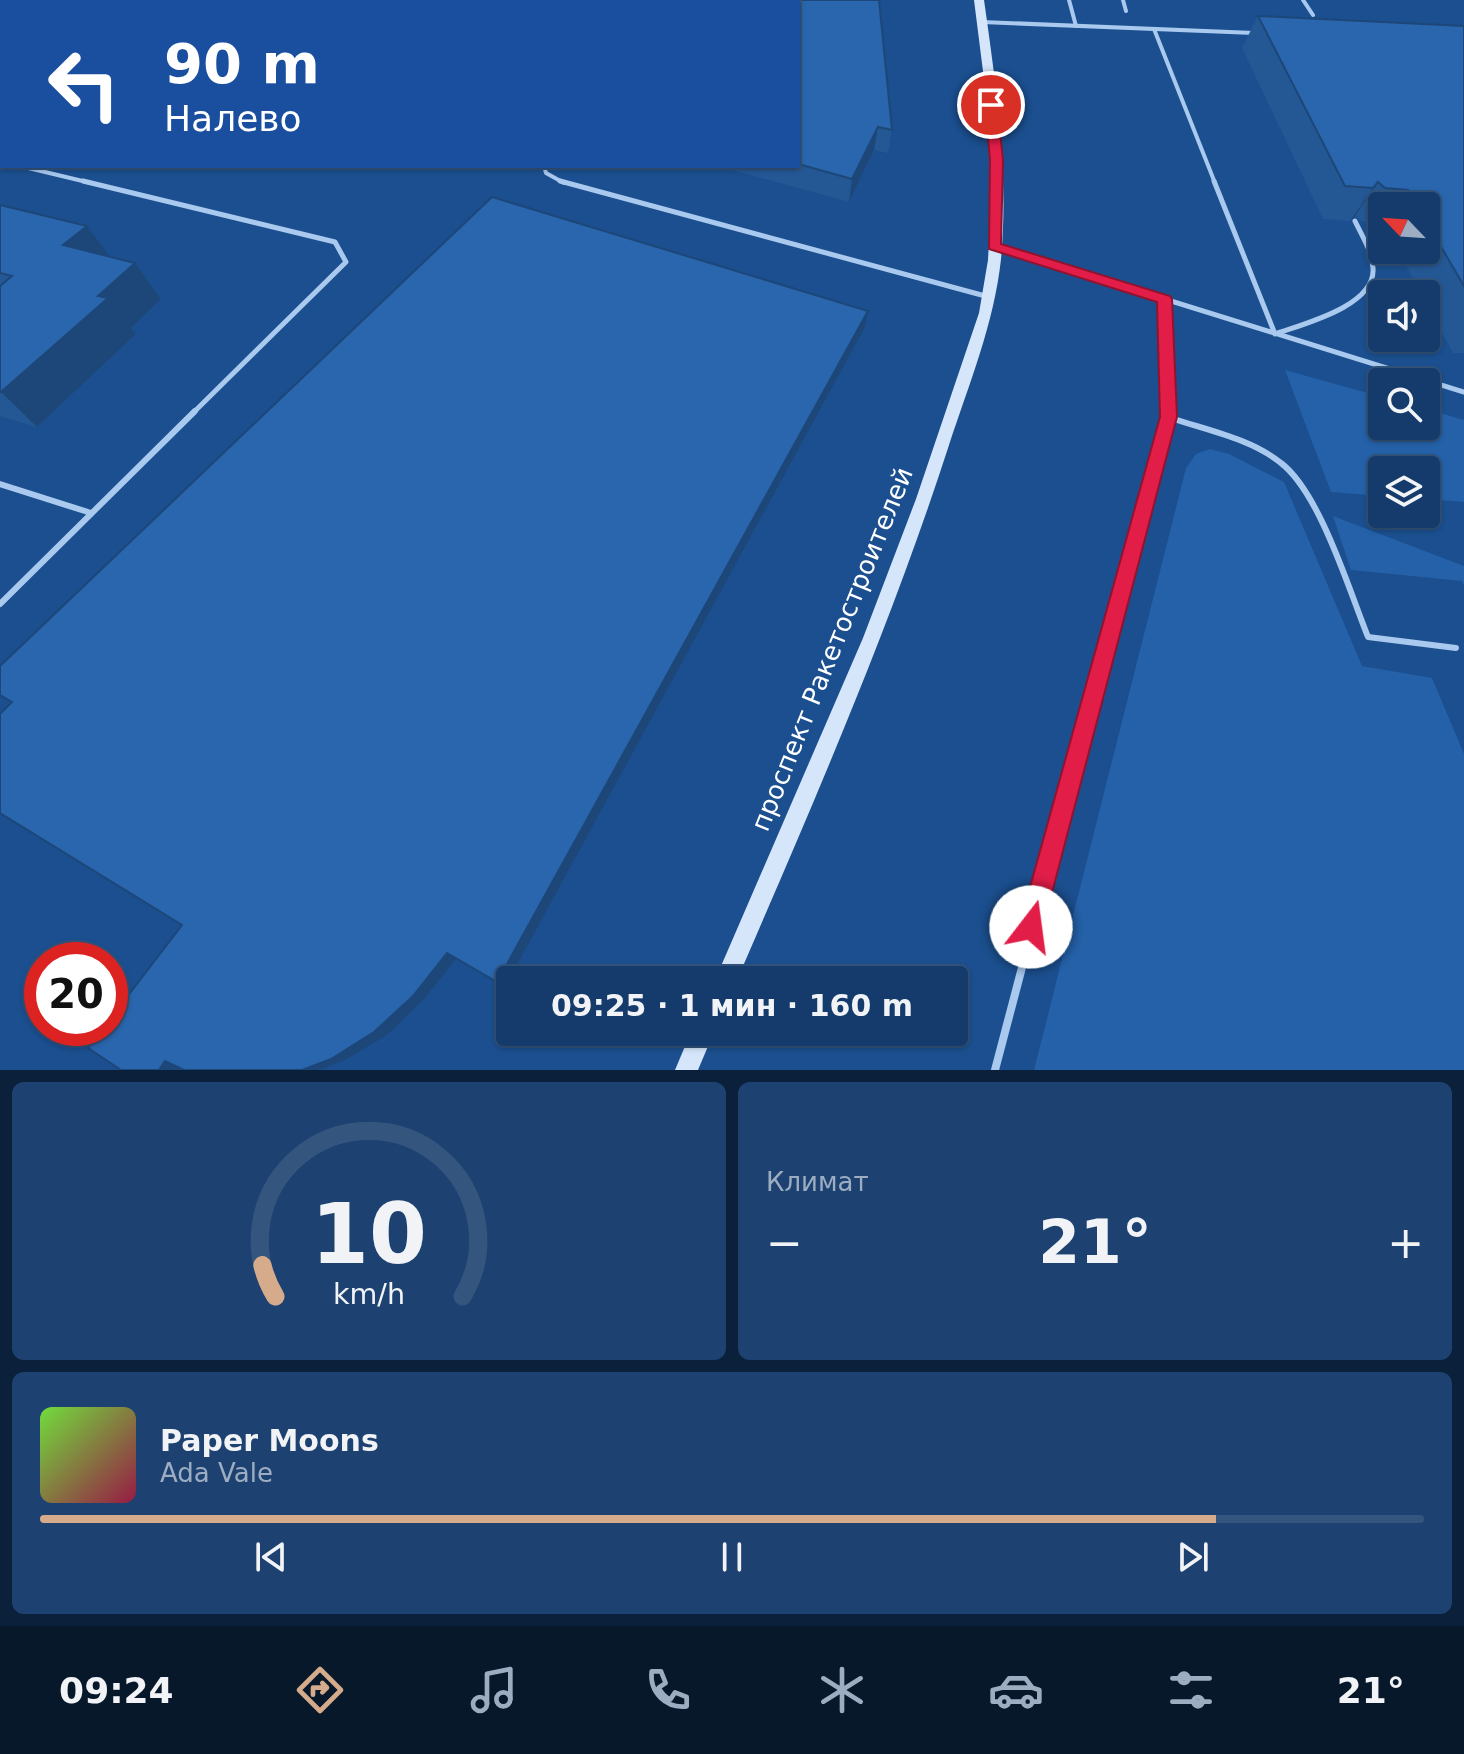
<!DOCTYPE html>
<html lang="ru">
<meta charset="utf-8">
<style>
body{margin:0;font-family:"DejaVu Sans",sans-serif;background:#1d4271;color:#f1f3f6;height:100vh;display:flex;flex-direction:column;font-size:30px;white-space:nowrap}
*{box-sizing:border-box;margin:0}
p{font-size:26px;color:#9dadc1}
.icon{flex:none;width:44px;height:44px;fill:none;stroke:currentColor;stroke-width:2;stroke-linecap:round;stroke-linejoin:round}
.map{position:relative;height:1070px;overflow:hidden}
.sheet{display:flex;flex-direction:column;gap:12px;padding:12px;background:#0b203b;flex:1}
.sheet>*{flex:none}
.top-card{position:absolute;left:0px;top:0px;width:800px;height:168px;box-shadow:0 2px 6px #0004,0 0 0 2px #33557e;background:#1a4fa0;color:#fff;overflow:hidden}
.needle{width:52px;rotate:295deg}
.fabs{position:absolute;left:1368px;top:192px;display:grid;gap:16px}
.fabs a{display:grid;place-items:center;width:72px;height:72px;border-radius:8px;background:#143b6b;box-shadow:0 2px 6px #0004,0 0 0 2px #33557e;font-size:40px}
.speed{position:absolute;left:24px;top:942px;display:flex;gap:16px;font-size:40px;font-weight:700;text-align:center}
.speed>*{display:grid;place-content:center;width:104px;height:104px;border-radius:50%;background:#143b6b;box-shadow:0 2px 6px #0004,0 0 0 2px #33557e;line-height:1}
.speed .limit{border:12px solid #d22;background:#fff;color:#111}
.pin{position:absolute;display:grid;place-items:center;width:68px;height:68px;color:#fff;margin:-34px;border:4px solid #fff;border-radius:50%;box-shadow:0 2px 8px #0007}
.me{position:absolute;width:88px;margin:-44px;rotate:15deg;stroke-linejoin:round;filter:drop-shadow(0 0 6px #0008)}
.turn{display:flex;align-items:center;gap:28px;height:168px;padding:0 32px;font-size:36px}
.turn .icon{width:104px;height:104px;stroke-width:2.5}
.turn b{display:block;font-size:56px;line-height:68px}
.big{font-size:60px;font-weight:800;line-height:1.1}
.sheet .card{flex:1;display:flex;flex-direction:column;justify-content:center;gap:12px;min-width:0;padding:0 28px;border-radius:12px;background:#1d4271}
.sheet .dial{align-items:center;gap:0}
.dial svg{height:208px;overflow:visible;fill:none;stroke:#33557e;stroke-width:7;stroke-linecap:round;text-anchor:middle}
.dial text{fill:#f1f3f6;stroke:none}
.song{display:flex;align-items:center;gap:24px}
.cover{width:96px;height:96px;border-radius:12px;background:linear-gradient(135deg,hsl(100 70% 55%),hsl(340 70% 35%))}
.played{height:8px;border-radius:4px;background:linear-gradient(90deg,#d6ab8b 85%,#33557e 85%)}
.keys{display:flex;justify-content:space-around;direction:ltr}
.heat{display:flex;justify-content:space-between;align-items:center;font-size:44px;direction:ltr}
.sheet .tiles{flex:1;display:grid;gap:12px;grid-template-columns:1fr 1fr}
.card:last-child{grid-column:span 2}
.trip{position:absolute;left:496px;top:966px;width:472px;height:80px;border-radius:8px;background:#143b6b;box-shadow:0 2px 6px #0004,0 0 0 2px #33557e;font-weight:800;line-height:80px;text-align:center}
.tab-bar{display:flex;height:128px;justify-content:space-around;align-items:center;background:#08182b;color:#9dadc1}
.tab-bar .icon{width:56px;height:56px}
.tab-bar .on{color:#d6ab8b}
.tab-bar b{font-size:36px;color:#f1f3f6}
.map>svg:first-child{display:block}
</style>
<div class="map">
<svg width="1464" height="1070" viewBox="0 0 1464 1070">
<rect width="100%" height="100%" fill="#1b4f8f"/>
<g fill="#2461a8">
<polygon points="1285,370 1382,397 1382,426 1426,426 1426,409 1464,420 1464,502 1426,499 1426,470 1382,470 1382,496 1331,492"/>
<polygon points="1210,449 1229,454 1284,482 1362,666 1432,678 1464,754 1464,1070 1034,1070 1186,468 1196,454"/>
<polygon points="1333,516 1464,566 1464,585 1462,581 1351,570"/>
</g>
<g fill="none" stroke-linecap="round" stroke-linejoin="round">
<g stroke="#a9c9ee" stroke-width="4">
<polyline points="1069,0 1076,26"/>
<polyline points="1123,0 1126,11"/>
<polyline points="1303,0 1313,15"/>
<polyline points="982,22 1254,33"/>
<polyline points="1154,29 1215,183"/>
<polyline points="20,166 91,183"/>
<polyline points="544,166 546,173 564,183"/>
</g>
<g stroke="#a9c9ee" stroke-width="5">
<polyline points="83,181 335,242 346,262 193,413"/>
<polyline points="560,181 989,297"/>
<path d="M 1214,181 L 1275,334 C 1303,324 1376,306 1373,268 C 1372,251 1362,236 1355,221"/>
<polyline points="994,246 1464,392"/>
<polyline points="1165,299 1168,413"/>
</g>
<g stroke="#a9c9ee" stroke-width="6">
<path d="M 1168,417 C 1205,430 1250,438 1281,463 C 1320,493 1349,590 1368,637 L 1456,648"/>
<polyline points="0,484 91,513"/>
<polyline points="0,604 195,411"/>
<polyline points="1092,704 1168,411"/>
</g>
<polyline stroke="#a9c9ee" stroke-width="8" points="995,1070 1092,702"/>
<g fill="#d6e6fa" fill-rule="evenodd">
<path d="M 974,0 L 984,0 C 996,85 1009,173 1001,259 C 994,324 969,384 949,445 C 890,628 813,804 737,980 L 715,980 L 863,638 L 916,499 L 979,313 L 988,260 L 992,185 L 988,111 Z"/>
<polygon points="691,1032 714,1032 698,1070 675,1070"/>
</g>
</g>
<g fill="#245895">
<polygon points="798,2 892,130 888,153 874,150 849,202 718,166 798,166"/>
<polygon points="1258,16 1464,26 1464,353 1453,353 1426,303 1426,294 1421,294 1398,250 1426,250 1426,206 1382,206 1382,223 1361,221 1355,216 1350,221 1323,219 1242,48"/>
<polygon points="0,205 110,257 135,263 161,299 131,328 136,334 37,427 0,416"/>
</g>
<g fill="#1d4779">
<polygon points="508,0 534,0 532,2 507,2"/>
<polygon points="878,127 874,150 849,202 852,179"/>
<polygon points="1378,182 1355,216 1350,221 1373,188"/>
<polygon points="87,226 114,262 63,245"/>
<polygon points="135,263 161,299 131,328 136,334 37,427 1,392 98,296"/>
<polygon points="868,311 865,327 506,985 497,982"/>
<polygon points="447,953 457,958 424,999 387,1035 345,1060 320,1070 302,1070"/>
<polygon points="165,1061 186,1062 180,1070 159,1070"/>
</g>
<g fill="#2a66ad" stroke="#1d4779" stroke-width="2">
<polygon points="192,0 416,0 415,2 192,2"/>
<polygon points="430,0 508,0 507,2"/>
<polygon points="755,0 879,0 892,130 878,127 852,179 798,164 798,2 755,2"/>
<polygon points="1258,16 1464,26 1464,286 1426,221 1426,206 1418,206 1408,190 1385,188 1378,182 1373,188 1345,186"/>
<polygon points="492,197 868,311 497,982 447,953 413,996 374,1032 331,1059 302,1070 184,1070 165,1061 159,1070 121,1070 88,1048 103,1028 110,1028 110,1019 182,925 0,813 0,714 12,702 0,695 0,666"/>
<polygon points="0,205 87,226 63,245 135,263 98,296 108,298 1,392 0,392 0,286 12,276 0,273"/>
</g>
<polygon fill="#e11d48" stroke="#92132f" stroke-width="2" points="991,101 997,105 1003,160 1001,244 1170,296 1172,299 1177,417 1043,927 1040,936 1031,939 1023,936 1019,927 1160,417 1157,302 989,249 990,160 985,105"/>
<g text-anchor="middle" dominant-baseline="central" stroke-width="8" stroke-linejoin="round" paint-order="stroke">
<g font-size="26" fill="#fff" stroke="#1b4f8f">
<text transform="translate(832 649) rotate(-68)">проспект Ракетостроителей</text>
</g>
</g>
</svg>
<div class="fabs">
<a><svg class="needle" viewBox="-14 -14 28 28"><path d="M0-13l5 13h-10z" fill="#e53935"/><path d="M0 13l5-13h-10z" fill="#9dadc1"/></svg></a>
<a><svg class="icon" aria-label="sound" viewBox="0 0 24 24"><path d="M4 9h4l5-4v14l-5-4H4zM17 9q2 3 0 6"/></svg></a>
<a><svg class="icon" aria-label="search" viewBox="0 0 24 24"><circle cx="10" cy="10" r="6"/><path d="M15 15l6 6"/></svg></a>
<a><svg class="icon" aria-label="layers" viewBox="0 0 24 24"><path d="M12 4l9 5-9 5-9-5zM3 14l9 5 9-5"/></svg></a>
</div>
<div class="speed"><div class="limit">20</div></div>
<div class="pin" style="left:991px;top:105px;background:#d93025"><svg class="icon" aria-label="arrive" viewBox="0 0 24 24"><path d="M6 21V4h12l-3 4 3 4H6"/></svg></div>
<svg class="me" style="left:1031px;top:927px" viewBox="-20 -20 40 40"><circle r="19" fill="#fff"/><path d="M0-13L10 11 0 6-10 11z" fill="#e11d48"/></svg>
<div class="trip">09:25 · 1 мин · 160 m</div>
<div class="top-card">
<div class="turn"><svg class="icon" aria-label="left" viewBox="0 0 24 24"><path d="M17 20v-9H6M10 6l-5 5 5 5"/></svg><div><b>90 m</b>Налево</div></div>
</div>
</div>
<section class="sheet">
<div class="tiles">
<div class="card dial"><svg viewBox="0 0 100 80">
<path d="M14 69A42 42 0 1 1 86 69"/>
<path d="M14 69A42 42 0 0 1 9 57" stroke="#d6ab8b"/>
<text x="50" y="56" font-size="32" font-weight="700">10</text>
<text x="50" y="72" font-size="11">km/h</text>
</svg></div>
<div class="card"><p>Климат</p>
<div class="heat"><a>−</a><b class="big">21°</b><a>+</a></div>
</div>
<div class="card">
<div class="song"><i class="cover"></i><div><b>Paper Moons</b><p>Ada Vale</p></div></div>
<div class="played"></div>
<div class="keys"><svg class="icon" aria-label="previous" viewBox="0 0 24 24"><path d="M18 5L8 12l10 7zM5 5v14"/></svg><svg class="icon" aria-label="pause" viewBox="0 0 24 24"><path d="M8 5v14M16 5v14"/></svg><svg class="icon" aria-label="next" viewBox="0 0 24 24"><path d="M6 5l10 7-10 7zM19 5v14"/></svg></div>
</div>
</div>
</section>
<nav class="tab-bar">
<b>09:24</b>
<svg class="icon on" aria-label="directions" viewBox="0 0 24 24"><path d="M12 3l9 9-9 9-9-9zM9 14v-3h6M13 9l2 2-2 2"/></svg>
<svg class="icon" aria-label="music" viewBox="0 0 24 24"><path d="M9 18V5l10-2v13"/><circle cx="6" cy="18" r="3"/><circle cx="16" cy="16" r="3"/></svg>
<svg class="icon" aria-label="phone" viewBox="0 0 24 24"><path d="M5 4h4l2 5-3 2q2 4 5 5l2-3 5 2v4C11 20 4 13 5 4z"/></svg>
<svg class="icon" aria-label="climate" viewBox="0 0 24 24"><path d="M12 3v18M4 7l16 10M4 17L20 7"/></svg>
<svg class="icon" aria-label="car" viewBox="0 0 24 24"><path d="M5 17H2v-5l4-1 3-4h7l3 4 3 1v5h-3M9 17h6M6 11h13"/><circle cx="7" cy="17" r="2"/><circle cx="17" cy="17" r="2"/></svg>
<svg class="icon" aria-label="filters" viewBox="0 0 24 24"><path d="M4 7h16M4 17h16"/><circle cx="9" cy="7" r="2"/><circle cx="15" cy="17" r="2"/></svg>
<b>21°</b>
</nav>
